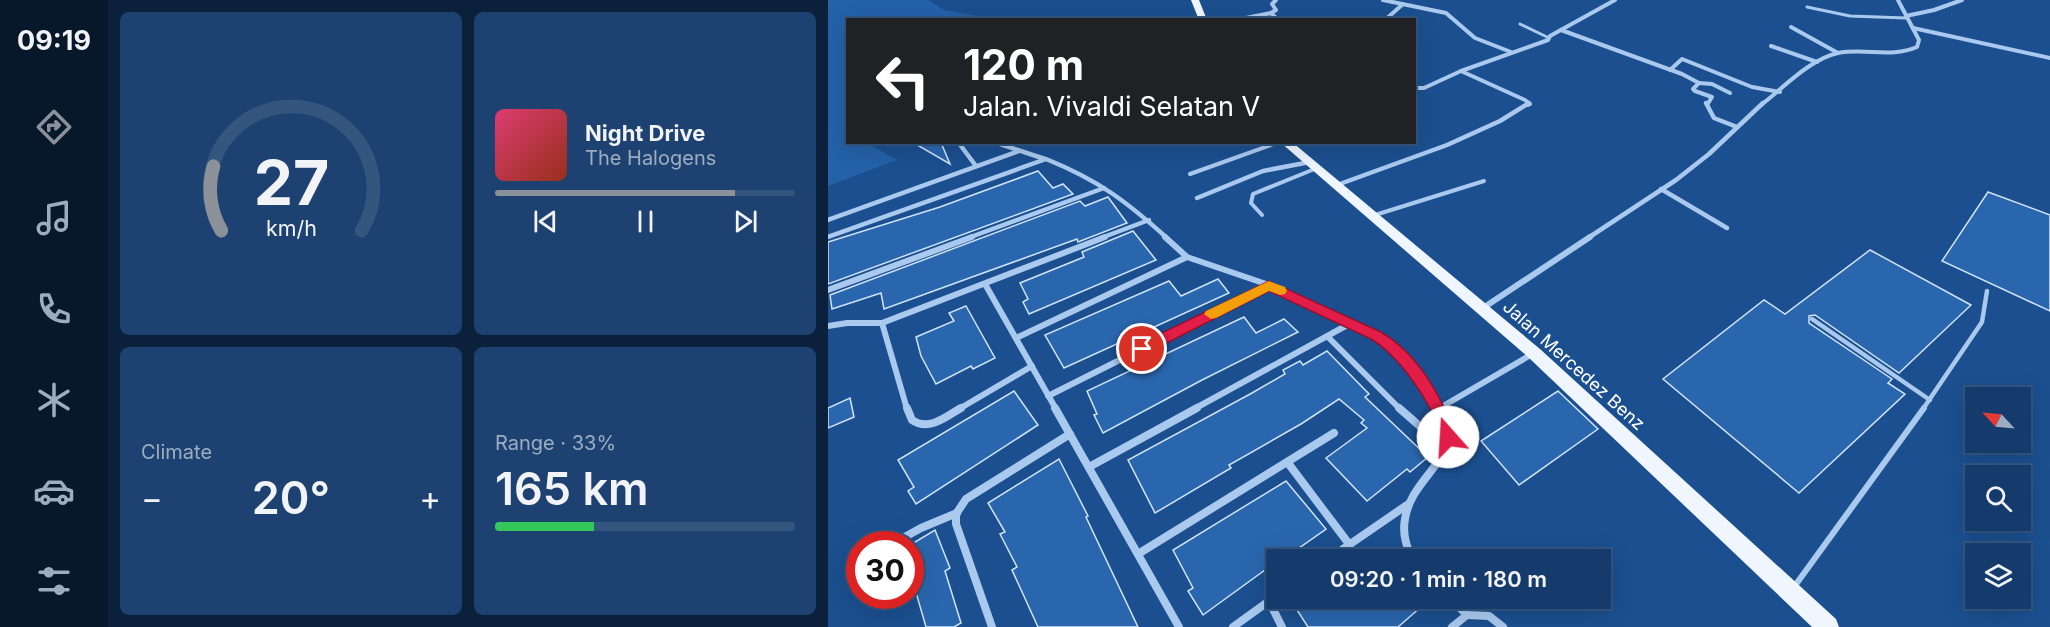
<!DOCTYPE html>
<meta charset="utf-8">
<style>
body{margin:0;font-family:Inter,sans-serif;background:#1d4271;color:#f1f3f6;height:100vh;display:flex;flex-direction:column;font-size:22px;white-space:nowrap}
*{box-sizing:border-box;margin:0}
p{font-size:20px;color:#9dadc1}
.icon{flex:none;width:33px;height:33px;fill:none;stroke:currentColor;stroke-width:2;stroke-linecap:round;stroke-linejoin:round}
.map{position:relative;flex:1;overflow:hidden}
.sheet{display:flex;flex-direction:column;gap:12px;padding:12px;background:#0b203b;width:720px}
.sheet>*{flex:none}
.banner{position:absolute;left:18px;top:18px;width:570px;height:126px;border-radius:0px;box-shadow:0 6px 24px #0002,0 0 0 2px #33557e;background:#202124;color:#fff;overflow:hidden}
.needle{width:39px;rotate:296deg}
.controls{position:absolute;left:1137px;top:387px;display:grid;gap:12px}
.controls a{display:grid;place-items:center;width:66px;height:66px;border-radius:0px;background:#143b6b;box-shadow:0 6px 24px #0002,0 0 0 2px #33557e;font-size:30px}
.speed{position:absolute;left:18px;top:531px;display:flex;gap:12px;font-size:30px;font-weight:700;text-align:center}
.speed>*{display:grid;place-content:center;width:78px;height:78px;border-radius:50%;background:#143b6b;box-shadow:0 6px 24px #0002,0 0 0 2px #33557e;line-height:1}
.speed .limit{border:9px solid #d22;background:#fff;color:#111}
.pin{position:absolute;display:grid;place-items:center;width:51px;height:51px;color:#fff;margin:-26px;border:3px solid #fff;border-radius:50%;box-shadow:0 2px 6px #0007}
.me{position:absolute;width:66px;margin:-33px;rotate:341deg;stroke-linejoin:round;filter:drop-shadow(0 0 4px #0008)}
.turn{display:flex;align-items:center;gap:21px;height:126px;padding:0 18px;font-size:27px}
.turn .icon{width:78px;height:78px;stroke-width:2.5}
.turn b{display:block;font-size:42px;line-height:51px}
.big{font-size:45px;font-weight:600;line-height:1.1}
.sheet .card{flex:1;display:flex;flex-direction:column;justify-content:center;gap:9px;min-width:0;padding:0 21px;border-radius:9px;background:#1d4271}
.sheet .dial{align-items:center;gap:0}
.dial svg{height:156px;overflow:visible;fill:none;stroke:#33557e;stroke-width:7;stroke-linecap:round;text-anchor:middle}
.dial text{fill:#f1f3f6;stroke:none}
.song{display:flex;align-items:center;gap:18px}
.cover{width:72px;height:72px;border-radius:9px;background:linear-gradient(135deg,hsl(340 70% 55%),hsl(10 70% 35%))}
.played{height:6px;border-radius:3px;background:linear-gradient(90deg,#8c9099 80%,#33557e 80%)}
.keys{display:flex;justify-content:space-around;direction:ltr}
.heat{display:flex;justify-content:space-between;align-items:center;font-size:33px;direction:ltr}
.charge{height:9px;border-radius:4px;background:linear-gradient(90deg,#34c759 33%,#33557e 0)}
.sheet .tiles{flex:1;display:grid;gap:12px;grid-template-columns:repeat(2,1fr)}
.trip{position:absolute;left:438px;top:549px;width:345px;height:60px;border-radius:0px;background:#143b6b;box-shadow:0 6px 24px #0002,0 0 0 2px #33557e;font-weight:600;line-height:60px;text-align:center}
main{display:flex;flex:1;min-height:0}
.tabs{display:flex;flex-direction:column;width:108px;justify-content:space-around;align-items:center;background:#08182b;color:#9dadc1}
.tabs .icon{width:42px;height:42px}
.tabs .on{color:#8c9099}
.tabs b{font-size:27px;color:#f1f3f6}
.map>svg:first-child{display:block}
</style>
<main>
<nav class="tabs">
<b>09:19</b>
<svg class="icon on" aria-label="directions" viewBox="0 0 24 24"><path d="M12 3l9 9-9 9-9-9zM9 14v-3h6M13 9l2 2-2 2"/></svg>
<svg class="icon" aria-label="music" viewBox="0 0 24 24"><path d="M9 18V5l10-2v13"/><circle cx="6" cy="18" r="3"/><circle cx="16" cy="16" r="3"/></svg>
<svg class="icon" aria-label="phone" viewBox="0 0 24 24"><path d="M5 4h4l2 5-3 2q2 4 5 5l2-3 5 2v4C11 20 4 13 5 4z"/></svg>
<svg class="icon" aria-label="climate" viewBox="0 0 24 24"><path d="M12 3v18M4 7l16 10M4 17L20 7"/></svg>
<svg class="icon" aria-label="car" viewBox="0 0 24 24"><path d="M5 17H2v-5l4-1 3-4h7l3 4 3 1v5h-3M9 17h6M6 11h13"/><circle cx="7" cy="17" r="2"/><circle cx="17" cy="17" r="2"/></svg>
<svg class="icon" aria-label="filters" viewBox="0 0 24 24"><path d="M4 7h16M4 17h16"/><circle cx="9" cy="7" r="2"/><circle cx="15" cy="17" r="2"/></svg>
</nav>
<section class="sheet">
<div class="tiles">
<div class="card dial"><svg viewBox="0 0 100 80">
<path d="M14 69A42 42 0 1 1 86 69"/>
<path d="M14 69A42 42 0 0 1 10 36" stroke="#8c9099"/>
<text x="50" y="56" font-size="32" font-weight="700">27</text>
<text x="50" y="72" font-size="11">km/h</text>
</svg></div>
<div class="card">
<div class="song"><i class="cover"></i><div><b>Night Drive</b><p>The Halogens</p></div></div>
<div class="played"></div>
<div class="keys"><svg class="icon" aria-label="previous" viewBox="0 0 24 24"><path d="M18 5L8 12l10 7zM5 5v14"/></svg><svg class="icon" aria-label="pause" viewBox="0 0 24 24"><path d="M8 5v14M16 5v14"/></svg><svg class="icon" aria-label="next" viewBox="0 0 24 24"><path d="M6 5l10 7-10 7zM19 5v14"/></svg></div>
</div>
<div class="card"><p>Climate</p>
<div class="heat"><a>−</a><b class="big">20°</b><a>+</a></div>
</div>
<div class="card"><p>Range · 33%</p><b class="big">165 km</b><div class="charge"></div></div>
</div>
</section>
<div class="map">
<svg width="1222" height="627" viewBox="0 0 1222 627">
<rect width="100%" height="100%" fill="#1b4f8f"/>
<polygon fill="#2461a8" points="0,0 100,0 116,10 149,16 150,19 20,20 20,142 39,143 69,160 0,186"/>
<g fill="#2a66ad" stroke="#cfe3fa" stroke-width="1.5">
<polygon points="84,142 109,142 114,145 122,164"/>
<polygon points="210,171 225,188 235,184 245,194 0,284 0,242 112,207"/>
<polygon points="1160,192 1222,215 1222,311 1114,261"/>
<polygon points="280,197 299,223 250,242 249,239 56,309 53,293 4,309 2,295 252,201 257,206"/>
<polygon points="305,231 328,260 201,314 195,302 200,299 192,283 256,257 254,252"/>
<polygon points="1042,250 1143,305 1071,373 987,315 981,316 981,323 1064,379 1060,383 1077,394 971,493 835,379 936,300 957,314"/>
<polygon points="390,279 401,293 236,368 217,335 341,281 353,296"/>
<polygon points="138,306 167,358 145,369 143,366 108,384 93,356 88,337 126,321 121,313"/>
<polygon points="416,317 428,333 456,319 470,332 374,380 275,433 266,415 269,414 259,391"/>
<polygon points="499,351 541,394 537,397 600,457 582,472 579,469 539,501 498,458 539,428 533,423 536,420 511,399 473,424 401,465 403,468 327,513 300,460 424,393 457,374 455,370 472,361 475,365"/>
<polygon points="186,391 210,425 88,504 80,491 86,487 70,460"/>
<polygon points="730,391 770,429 691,485 653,441"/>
<polygon points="22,398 26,417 0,428 0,408"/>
<polygon points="231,459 260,516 258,517 310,627 210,627 184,570 189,567 172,534 177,532 160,503"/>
<polygon points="458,481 498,529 461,555 448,560 448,562 375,615 360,591 365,588 345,550"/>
<polygon points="107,530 122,568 117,571 133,623 126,627 98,627 87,589 82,591 82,545"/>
<polygon points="484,598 586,598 593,607 570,627 480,627 469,610"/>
</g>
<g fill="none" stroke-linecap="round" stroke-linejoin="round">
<g stroke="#a9c9ee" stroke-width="3">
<polyline points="979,7 1022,16 1078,18"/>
<polyline points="692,24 721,38"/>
</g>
<g stroke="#a9c9ee" stroke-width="4">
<polyline points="362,174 451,142"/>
<polyline points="434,215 423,203 425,194 489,168"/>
<polyline points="547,215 656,181"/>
</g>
<g stroke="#a9c9ee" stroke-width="4.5">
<polyline points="984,319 1102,400"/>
<polyline points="1095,409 1154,322 1159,291"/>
</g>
<polyline stroke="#a9c9ee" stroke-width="6" points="966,587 1096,408"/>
<g stroke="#a9c9ee" stroke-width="4">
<polyline points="555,0 618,13 647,38 683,52"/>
<polyline points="443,13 450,20"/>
<polyline points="1078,16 1106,10 1134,0"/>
<polyline points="408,20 443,13 448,10 444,4 448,0"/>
<polyline points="557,20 575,4"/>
<polyline points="963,27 1010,53"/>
<polyline points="1085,28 1222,58"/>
<polyline points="733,30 854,74 871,83 865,89 867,91 884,97 879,105"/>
<polyline points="943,46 989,62"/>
<polyline points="842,70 854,59 924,87 952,92"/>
<polyline points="633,71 697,100 702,104 700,105"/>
<polyline points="871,83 884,84 902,93"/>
<polyline points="586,88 596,88 633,71 720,40 722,36 787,0"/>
<path d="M 933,105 C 955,88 982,59 1010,53 C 1037,48 1064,58 1089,47 L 1091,40 L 1070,0"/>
</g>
<g stroke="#a9c9ee" stroke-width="4.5">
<polyline points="878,103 886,118 909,127"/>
<polyline points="130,142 148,166"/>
<polyline points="166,142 217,159"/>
<polyline points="509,185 619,145 672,121 701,103"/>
<polyline points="833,189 899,228"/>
<polyline points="369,198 435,171 482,162"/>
<polyline points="0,220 191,151"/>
<path d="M 0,237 L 218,159 C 270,180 298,201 339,238"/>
<polyline points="140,238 276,188"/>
<polyline points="273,238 321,220"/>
<polyline points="760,238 848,180 881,154 935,103"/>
</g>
<g stroke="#a9c9ee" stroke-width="6">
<polyline points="337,237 359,257 441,285 548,335 576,359 610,409"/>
<polyline points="157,284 228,409"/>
<polyline points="0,290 144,237"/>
<polyline points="655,308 762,237"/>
<polyline points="54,323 277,237"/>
<polyline points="0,326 19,323 54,323 79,409"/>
<polyline points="500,337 572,409"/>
<polyline points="188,338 359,257"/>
<polyline points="220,396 441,285"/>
<polyline points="131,409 204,366"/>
<polyline points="366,409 523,323"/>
<polyline points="610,409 706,353"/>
</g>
<g stroke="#a9c9ee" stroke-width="8">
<path d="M 79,408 L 84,420 C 101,432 119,416 133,408"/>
<polyline points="227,408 351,627"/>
<polyline points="571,408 618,449"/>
<polyline points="610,409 612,408"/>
<polyline points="460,463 521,544"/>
<polyline points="261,467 369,408"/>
<polyline points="64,544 93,528 129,513"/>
<polyline points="310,554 506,433"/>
<polyline points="499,560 579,505"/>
<path d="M 584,560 C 579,547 574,534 577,519 C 584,473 639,460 609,408"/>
<polyline points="28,566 32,564"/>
<polyline points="622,598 639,615 661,616 675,627"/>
<polyline points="441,601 454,627"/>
<polyline points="164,627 128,524 128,514 138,499 242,434"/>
<polyline points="405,627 448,596"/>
<polyline points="624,627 639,615"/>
</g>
<g fill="#f0f6ff" fill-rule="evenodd">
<polygon points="363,0 371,0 379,20 371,20"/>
<polygon points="452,142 464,142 712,349 1008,619 1011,627 984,627 700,357"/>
</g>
</g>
<path fill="#e11d48" stroke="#92132f" stroke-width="1.5" d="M 441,281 L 553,332 C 590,354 614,396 628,437 L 625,441 L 620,443 L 614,441 C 609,432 608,420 603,410 C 588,383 569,355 543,339 L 441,291 L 319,353 L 314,354 L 307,349 L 309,345 Z"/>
<polygon fill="#f59e0b" points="441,281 457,287 459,291 457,294 452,295 441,291 388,318 383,319 376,314 378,311"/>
<g text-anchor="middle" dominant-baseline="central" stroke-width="6" stroke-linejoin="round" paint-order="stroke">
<g font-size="18" fill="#fff" stroke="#1b4f8f">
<text transform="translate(746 365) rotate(42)">Jalan Mercedez Benz</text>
</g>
</g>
</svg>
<div class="controls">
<a><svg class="needle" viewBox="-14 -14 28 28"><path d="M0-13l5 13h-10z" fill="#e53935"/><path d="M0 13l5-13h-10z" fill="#9dadc1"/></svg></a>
<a><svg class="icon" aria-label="search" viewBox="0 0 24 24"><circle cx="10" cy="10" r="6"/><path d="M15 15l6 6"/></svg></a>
<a><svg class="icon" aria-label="layers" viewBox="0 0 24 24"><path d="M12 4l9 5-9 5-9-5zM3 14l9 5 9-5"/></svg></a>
</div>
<div class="speed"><div class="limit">30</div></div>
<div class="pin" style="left:314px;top:349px;background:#d93025"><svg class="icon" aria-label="arrive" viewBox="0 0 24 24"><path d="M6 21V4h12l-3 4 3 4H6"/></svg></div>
<svg class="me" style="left:620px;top:437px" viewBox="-20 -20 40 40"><circle r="19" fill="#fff"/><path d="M0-13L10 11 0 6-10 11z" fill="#e11d48"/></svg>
<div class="trip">09:20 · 1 min · 180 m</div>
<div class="banner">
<div class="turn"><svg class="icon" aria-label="left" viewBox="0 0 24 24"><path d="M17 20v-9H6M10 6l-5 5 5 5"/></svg><div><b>120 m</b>Jalan. Vivaldi Selatan V</div></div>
</div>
</div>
</main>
